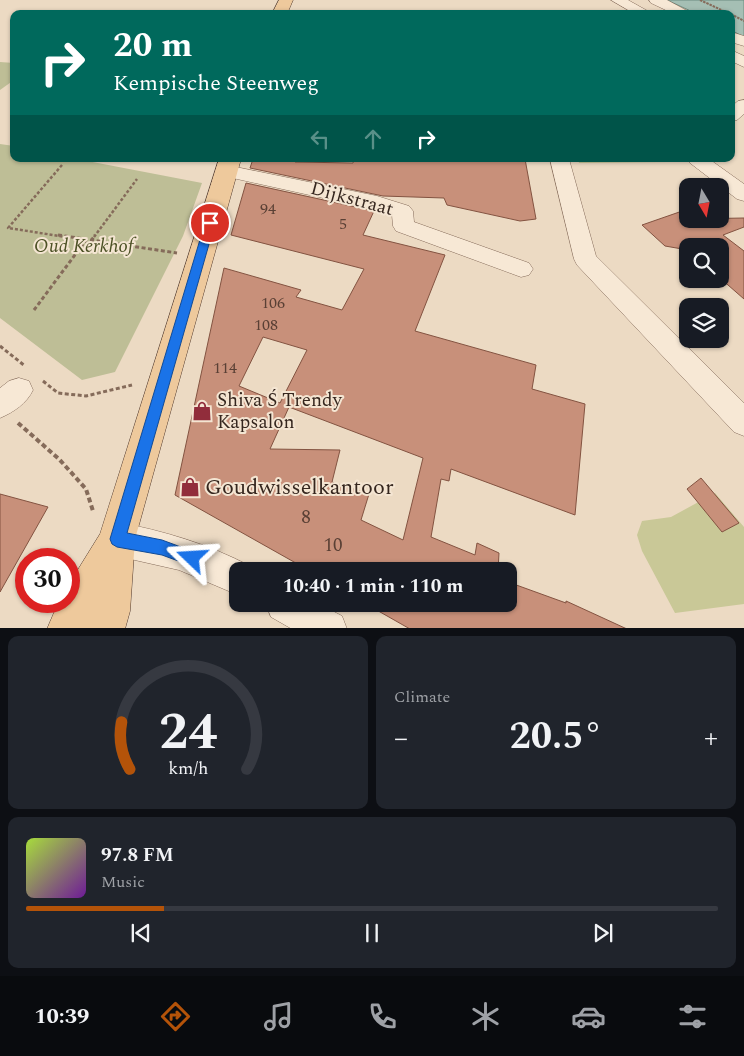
<!DOCTYPE html>
<meta charset="utf-8">
<style>
body{margin:0;font-family:Spectral,serif;background:#20242c;color:#f1f3f6;height:100vh;display:flex;flex-direction:column;font-size:19px;white-space:nowrap}
*{box-sizing:border-box;margin:0}
p{font-size:16px;color:#9ea1a6}
.icon{flex:none;width:28px;height:28px;fill:none;stroke:currentColor;stroke-width:2;stroke-linecap:round;stroke-linejoin:round}
.map{position:relative;height:628px;overflow:hidden}
.details{display:flex;flex-direction:column;gap:8px;padding:8px;background:#0d0f14;flex:1}
.details>*{flex:none}
.guide{position:absolute;left:10px;top:10px;width:725px;height:152px;border-radius:10px;box-shadow:0 1px 4px #0004;background:#00695c;color:#fff;overflow:hidden}
.needle{width:32px;rotate:170deg}
.tools{position:absolute;left:679px;top:178px;display:grid;gap:10px}
.tools a{display:grid;place-items:center;width:50px;height:50px;border-radius:10px;background:#171b24;box-shadow:0 1px 4px #0004;font-size:25px}
.speed{position:absolute;left:15px;top:548px;display:flex;gap:10px;font-size:25px;font-weight:700;text-align:center}
.speed>*{display:grid;place-content:center;width:65px;height:65px;border-radius:50%;background:#171b24;box-shadow:0 1px 4px #0004;line-height:1}
.speed .limit{border:8px solid #d22;background:#fff;color:#111}
.pin{position:absolute;display:grid;place-items:center;width:42px;height:42px;color:#fff;margin:-21px;border:2px solid #fff;border-radius:50%;box-shadow:0 1px 5px #0007}
.me{position:absolute;width:55px;margin:-28px;rotate:290deg;stroke-linejoin:round;filter:drop-shadow(0 0 4px #0008)}
.turn{display:flex;align-items:center;gap:18px;height:105px;padding:0 20px;font-size:22px}
.turn .icon{width:65px;height:65px;stroke-width:2.5}
.turn b{display:block;font-size:35px;line-height:42px}
.lanes{display:flex;align-items:center;height:48px;padding:0 20px;background:#0003;justify-content:center;gap:25px;direction:ltr}
.lanes .off{opacity:.35}
.big{font-size:38px;font-weight:700;line-height:1.1}
.details .widget{flex:1;display:flex;flex-direction:column;justify-content:center;gap:8px;min-width:0;padding:0 18px;border-radius:10px;background:#20242c}
.details .dial{align-items:center;gap:0}
.dial svg{height:130px;overflow:visible;fill:none;stroke:#363941;stroke-width:7;stroke-linecap:round;text-anchor:middle}
.dial text{fill:#f1f3f6;stroke:none}
.song{display:flex;align-items:center;gap:15px}
.cover{width:60px;height:60px;border-radius:8px;background:linear-gradient(135deg,hsl(80 70% 55%),hsl(280 70% 35%))}
.played{height:5px;border-radius:2px;background:linear-gradient(90deg,#b45309 20%,#363941 20%)}
.keys{display:flex;justify-content:space-around;direction:ltr}
.heat{display:flex;justify-content:space-between;align-items:center;font-size:28px;direction:ltr}
.details .tiles{flex:1;display:grid;gap:8px;grid-template-columns:1fr 1fr}
.widget:last-child{grid-column:span 2}
.trip{position:absolute;left:229px;top:562px;width:288px;height:50px;border-radius:10px;background:#171b24;box-shadow:0 1px 4px #0004;font-weight:700;line-height:50px;text-align:center}
.dock{display:flex;height:80px;justify-content:space-around;align-items:center;background:#090b0e;color:#9ea1a6}
.dock .icon{width:35px;height:35px}
.dock .selected{color:#b45309}
.dock b{font-size:22px;color:#f1f3f6}
.map>svg:first-child{display:block}
</style>
<div class="map">
<svg width="744" height="629" viewBox="0 0 744 629">
<rect width="100%" height="100%" fill="#ecdac3"/>
<g fill="#c9c897">
<polygon points="578,159 672,159 671,162 579,163"/>
<polygon points="715,493 744,527 744,604 675,613 642,551 637,535 642,521 671,517"/>
</g>
<g fill="#bebe96">
<polygon points="0,62 14,63 14,80 0,90"/>
<polygon points="0,144 14,146 14,159 77,159 202,183 183,236 115,372 82,380 0,318"/>
</g>
<polygon fill="#a5bfb4" stroke="#6c8c80" points="667,0 744,0 744,37 731,30 731,14 697,14"/>
<g fill="#c8907a" stroke="#835341" fill-rule="evenodd">
<polygon points="253,159 296,159 295,162 353,163 354,159 525,159 536,219 520,221 447,205 444,198 383,196 250,168"/>
<path d="M 246,183 L 374,211 L 363,235 L 445,255 L 415,331 L 536,365 L 532,389 L 585,404 L 575,515 L 451,469 L 449,481 L 441,479 L 431,537 L 475,555 L 477,543 L 499,553 L 498,571 L 310,571 L 175,495 L 224,268 L 301,290 L 296,297 L 342,310 L 364,269 L 231,235 ZM 263,337 L 307,350 L 280,403 L 239,386 ZM 289,407 L 423,458 L 403,540 L 361,520 L 369,494 L 332,482 L 340,450 L 270,449 Z"/>
<polygon points="688,209 688,219 744,218 744,227 723,235 744,251 744,299 720,278 720,246 688,246 688,250 665,246 642,225"/>
<polygon points="701,478 739,523 722,532 687,489"/>
<polygon points="0,494 48,507 0,592"/>
<polygon points="508,582 566,603 566,601 627,629 410,629 366,604 508,604"/>
</g>
<g fill="none" stroke-linecap="round" stroke-linejoin="round">
<defs>
<g id="minor">
<polygon points="611,0 628,0 653,14 635,14"/>
<polygon points="649,0 667,0 693,14 674,14 651,3"/>
<polygon points="731,32 744,36 744,46 731,42"/>
<polygon points="731,50 744,56 744,67 731,61"/>
<polygon points="744,100 744,114 737,120 731,121 731,107 738,101"/>
<polygon points="550,159 569,159 596,256 744,403 744,436 734,432 577,265 574,259"/>
<polygon points="688,159 709,159 744,184 744,201 737,199 690,163"/>
<polygon points="226,165 377,196 409,206 413,211 414,222 529,263 533,269 529,275 521,277 396,231 393,226 392,215 373,209 219,175 216,171 219,167"/>
<path d="M 19,378 L 29,381 L 33,390 C 27,403 14,412 0,418 L 0,388 L 9,381 Z"/>
<path d="M 117,522 C 164,531 208,544 250,566 L 253,571 L 238,571 L 238,595 L 179,570 L 117,556 L 105,551 L 100,539 L 105,527 Z"/>
<polygon points="266,604 319,604 342,616 347,629 292,629 271,617"/>
</g>
<g id="major">
<polygon points="279,0 293,0 287,14 272,14"/>
<polygon points="219,159 241,159 135,539 130,611 125,629 47,629 59,601 69,601 69,584 100,534"/>
</g>
</defs>
<use href="#minor" stroke="#856b5a" stroke-width="1"/>
<use href="#major" stroke="#533b2f" stroke-width="1"/>
<g stroke="#856b5a" stroke-width="2" stroke-dasharray="2.5 1" stroke-linecap="butt">
<polyline points="700,0 730,14"/>
<polyline points="731,14 744,21"/>
</g>
<g stroke="#856b5a" stroke-width="2.5" stroke-dasharray="3 2" stroke-linecap="butt">
<polyline points="62,165 8,228 66,237"/>
<polyline points="94,237 137,179"/>
</g>
<g stroke="#856b5a" stroke-width="3" stroke-dasharray="4 2.5" stroke-linecap="butt">
<polyline points="58,235 177,253"/>
<polyline points="91,241 95,235"/>
<polyline points="34,310 86,240"/>
<polyline points="0,346 25,366"/>
<polyline points="43,381 58,393 86,396 132,385"/>
</g>
<polyline stroke="#856b5a" stroke-width="4" stroke-dasharray="5 3" stroke-linecap="butt" points="18,423 59,459 86,489 93,511"/>
<use href="#minor" fill="#f7e8d5" fill-rule="evenodd"/>
<use href="#major" fill="#eec99c" fill-rule="evenodd"/>
</g>
<polygon fill="#1a73e8" stroke="#114b97" points="210,219 215,223 127,533 162,540 197,553 200,558 197,564 192,566 162,555 117,547 112,544 110,539 205,223"/>
<defs>
<symbol id="shop-bare" viewBox="-9 -9 18 18"><path d="M-5-2.5h2.3a2.7 3.5 0 0 1 5.4 0H5L5.5 6h-11ZM-1.5-2.5h3a1.5 2.3 0 0 0-3 0Z" fill="#912d3b" stroke="#f4e5d2" stroke-width="2.5" paint-order="stroke"/></symbol>
</defs>
<g fill-rule="evenodd">
<use href="#shop-bare" x="188" y="397" width="28" height="28"/>
<use href="#shop-bare" x="176" y="473" width="28" height="28"/>
</g>
<g text-anchor="middle" dominant-baseline="central" stroke-width="4" stroke-linejoin="round" paint-order="stroke">
<g font-size="16" fill="#5a4035">
<text x="268" y="209">94</text>
<text x="343" y="224">5</text>
<text x="273" y="303">106</text>
<text x="266" y="325">108</text>
<text x="225" y="368">114</text>
</g>
<g font-size="19" fill="#35261e" stroke="#f4e5d2">
<text transform="translate(352 199) rotate(15)">Dijkstraat</text>
</g>
<g font-size="19" font-style="italic" fill="#4c5125" stroke="#f4e5d2">
<text x="84" y="246">Oud Kerkhof</text>
</g>
<g font-size="19" fill="#35261e" stroke="#f4e5d2" text-anchor="start">
<text x="217" y="400">Shiva Ś Trendy<tspan x="217" dy="22">Kapsalon</tspan></text>
</g>
<g font-size="19" fill="#5a4035">
<text x="306" y="517">8</text>
<text x="333" y="545">10</text>
</g>
<g font-size="22" fill="#35261e" stroke="#f4e5d2" text-anchor="start">
<text x="205" y="487">Goudwisselkantoor</text>
</g>
</g>
</svg>
<div class="tools">
<a><svg class="needle" viewBox="-14 -14 28 28"><path d="M0-13l5 13h-10z" fill="#e53935"/><path d="M0 13l5-13h-10z" fill="#9ea1a6"/></svg></a>
<a><svg class="icon" aria-label="search" viewBox="0 0 24 24"><circle cx="10" cy="10" r="6"/><path d="M15 15l6 6"/></svg></a>
<a><svg class="icon" aria-label="layers" viewBox="0 0 24 24"><path d="M12 4l9 5-9 5-9-5zM3 14l9 5 9-5"/></svg></a>
</div>
<div class="speed"><div class="limit">30</div></div>
<div class="pin" style="left:210px;top:223px;background:#d93025"><svg class="icon" aria-label="arrive" viewBox="0 0 24 24"><path d="M6 21V4h12l-3 4 3 4H6"/></svg></div>
<svg class="me" style="left:192px;top:558px" viewBox="-20 -20 40 40"><path d="M0-17L14 15 0 8-14 15z" fill="#1a73e8" stroke="#fff" stroke-width="4"/></svg>
<div class="trip">10:40 · 1 min · 110 m</div>
<div class="guide">
<div class="turn"><svg class="icon" aria-label="right" viewBox="0 0 24 24"><path d="M7 20v-9h11M14 6l5 5-5 5"/></svg><div><b>20 m</b>Kempische Steenweg</div></div>
<div class="lanes"><svg class="icon off" aria-label="left" viewBox="0 0 24 24"><path d="M17 20v-9H6M10 6l-5 5 5 5"/></svg><svg class="icon off" aria-label="ahead" viewBox="0 0 24 24"><path d="M12 20V5M6 11l6-6 6 6"/></svg><svg class="icon" aria-label="right" viewBox="0 0 24 24"><path d="M7 20v-9h11M14 6l5 5-5 5"/></svg></div>
</div>
</div>
<section class="details">
<div class="tiles">
<div class="widget dial"><svg viewBox="0 0 100 80">
<path d="M14 69A42 42 0 1 1 86 69"/>
<path d="M14 69A42 42 0 0 1 9 40" stroke="#b45309"/>
<text x="50" y="56" font-size="32" font-weight="700">24</text>
<text x="50" y="72" font-size="11">km/h</text>
</svg></div>
<div class="widget"><p>Climate</p>
<div class="heat"><a>−</a><b class="big">20.5°</b><a>+</a></div>
</div>
<div class="widget">
<div class="song"><i class="cover"></i><div><b>97.8 FM</b><p>Music</p></div></div>
<div class="played"></div>
<div class="keys"><svg class="icon" aria-label="previous" viewBox="0 0 24 24"><path d="M18 5L8 12l10 7zM5 5v14"/></svg><svg class="icon" aria-label="pause" viewBox="0 0 24 24"><path d="M8 5v14M16 5v14"/></svg><svg class="icon" aria-label="next" viewBox="0 0 24 24"><path d="M6 5l10 7-10 7zM19 5v14"/></svg></div>
</div>
</div>
</section>
<nav class="dock">
<b>10:39</b>
<svg class="icon selected" aria-label="directions" viewBox="0 0 24 24"><path d="M12 3l9 9-9 9-9-9zM9 14v-3h6M13 9l2 2-2 2"/></svg>
<svg class="icon" aria-label="music" viewBox="0 0 24 24"><path d="M9 18V5l10-2v13"/><circle cx="6" cy="18" r="3"/><circle cx="16" cy="16" r="3"/></svg>
<svg class="icon" aria-label="phone" viewBox="0 0 24 24"><path d="M5 4h4l2 5-3 2q2 4 5 5l2-3 5 2v4C11 20 4 13 5 4z"/></svg>
<svg class="icon" aria-label="climate" viewBox="0 0 24 24"><path d="M12 3v18M4 7l16 10M4 17L20 7"/></svg>
<svg class="icon" aria-label="car" viewBox="0 0 24 24"><path d="M5 17H2v-5l4-1 3-4h7l3 4 3 1v5h-3M9 17h6M6 11h13"/><circle cx="7" cy="17" r="2"/><circle cx="17" cy="17" r="2"/></svg>
<svg class="icon" aria-label="filters" viewBox="0 0 24 24"><path d="M4 7h16M4 17h16"/><circle cx="9" cy="7" r="2"/><circle cx="15" cy="17" r="2"/></svg>
</nav>
